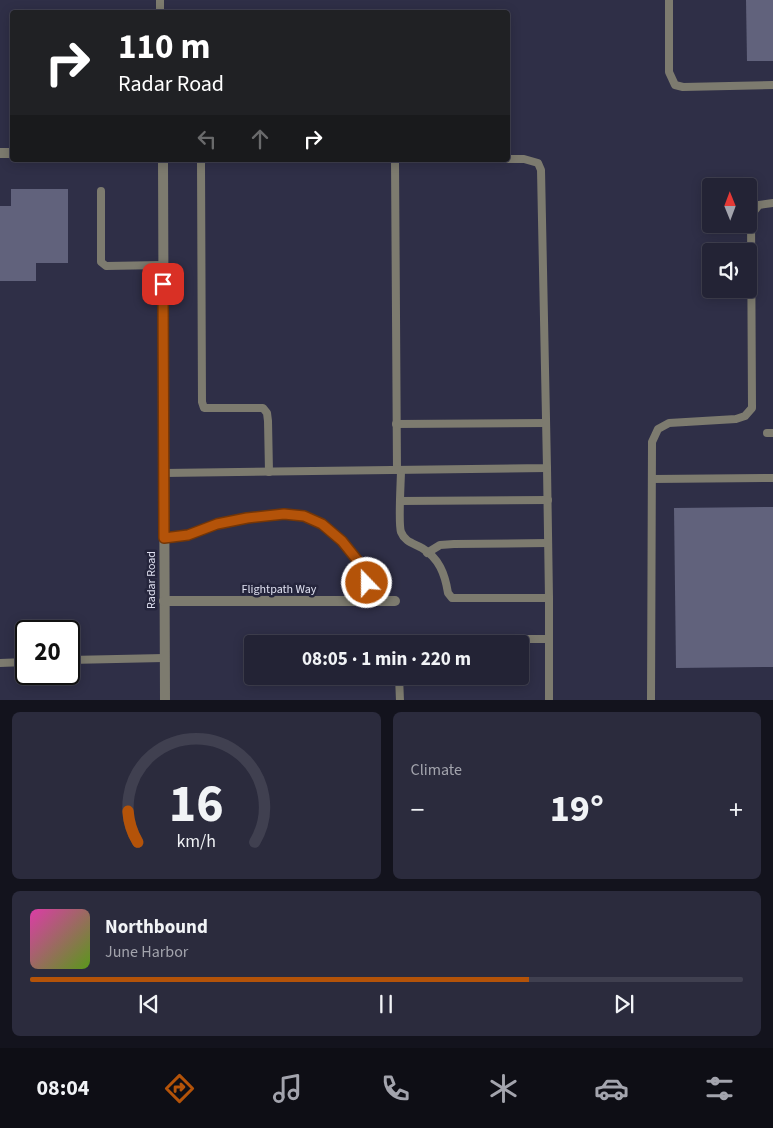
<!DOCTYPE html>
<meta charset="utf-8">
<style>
body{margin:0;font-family:"Source Sans 3",sans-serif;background:#2b2b3d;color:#f1f3f6;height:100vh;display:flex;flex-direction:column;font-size:19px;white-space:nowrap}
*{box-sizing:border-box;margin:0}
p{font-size:16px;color:#a3a4ad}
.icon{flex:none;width:28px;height:28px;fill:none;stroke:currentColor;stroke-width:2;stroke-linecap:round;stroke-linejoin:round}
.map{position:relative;height:700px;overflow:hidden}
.sheet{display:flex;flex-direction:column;gap:12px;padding:12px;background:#13131d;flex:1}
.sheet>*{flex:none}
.hud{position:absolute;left:10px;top:10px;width:500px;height:152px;border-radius:5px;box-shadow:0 2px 12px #0003,0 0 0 1px #404050;background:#202124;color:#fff;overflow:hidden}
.needle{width:32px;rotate:359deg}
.tools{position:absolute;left:702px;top:178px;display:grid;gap:10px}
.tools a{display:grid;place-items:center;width:55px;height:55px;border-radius:5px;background:#232335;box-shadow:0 2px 12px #0003,0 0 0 1px #404050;font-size:25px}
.speed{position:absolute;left:15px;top:620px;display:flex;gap:10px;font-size:25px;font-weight:700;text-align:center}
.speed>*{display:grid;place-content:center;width:65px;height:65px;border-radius:50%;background:#232335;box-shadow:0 2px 12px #0003,0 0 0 1px #404050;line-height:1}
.speed .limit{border:2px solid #111;border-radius:8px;background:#fff;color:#111}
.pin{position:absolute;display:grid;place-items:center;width:42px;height:42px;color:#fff;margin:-21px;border-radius:10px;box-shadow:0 2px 8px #0006}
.me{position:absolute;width:55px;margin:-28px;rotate:338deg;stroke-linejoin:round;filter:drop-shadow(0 0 4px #0008)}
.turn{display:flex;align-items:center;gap:18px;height:105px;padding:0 25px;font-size:22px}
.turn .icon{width:65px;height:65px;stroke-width:2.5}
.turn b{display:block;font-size:35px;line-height:42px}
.lanes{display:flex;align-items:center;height:48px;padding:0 25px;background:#0003;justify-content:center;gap:25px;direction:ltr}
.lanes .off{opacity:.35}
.big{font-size:38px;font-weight:700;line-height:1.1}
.sheet .widget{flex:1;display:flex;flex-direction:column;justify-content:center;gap:8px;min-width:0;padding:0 18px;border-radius:8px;background:#2b2b3d}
.sheet .dial{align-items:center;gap:0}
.dial svg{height:130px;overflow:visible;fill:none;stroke:#404050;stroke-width:7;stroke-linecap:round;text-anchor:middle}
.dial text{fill:#f1f3f6;stroke:none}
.song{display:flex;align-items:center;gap:15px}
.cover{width:60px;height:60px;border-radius:8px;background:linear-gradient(135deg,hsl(320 70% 55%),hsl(90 70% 35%))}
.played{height:5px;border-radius:2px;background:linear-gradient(90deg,#b45309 70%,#404050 70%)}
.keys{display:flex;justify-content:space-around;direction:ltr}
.heat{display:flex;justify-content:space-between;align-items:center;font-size:28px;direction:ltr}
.sheet .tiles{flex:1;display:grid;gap:12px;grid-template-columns:1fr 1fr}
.widget:last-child{grid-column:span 2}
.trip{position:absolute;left:244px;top:635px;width:285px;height:50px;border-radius:5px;background:#232335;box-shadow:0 2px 12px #0003,0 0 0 1px #404050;font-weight:700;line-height:50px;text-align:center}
.tabs{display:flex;height:80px;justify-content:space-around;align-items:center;background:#0e0e15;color:#a3a4ad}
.tabs .icon{width:35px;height:35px}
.tabs .active{color:#b45309}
.tabs b{font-size:22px;color:#f1f3f6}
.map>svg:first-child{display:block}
</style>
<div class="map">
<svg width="773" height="701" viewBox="0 0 773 701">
<rect width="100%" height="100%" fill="#2f2f47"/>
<g fill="#61627c">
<polygon points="746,0 773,0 773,61 747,61"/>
<polygon points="11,189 68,189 68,263 36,263 36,281 0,281 0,206 11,206"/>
<polygon points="773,507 773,667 676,668 674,508"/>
</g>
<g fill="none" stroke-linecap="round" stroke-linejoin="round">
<g stroke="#7d7b6f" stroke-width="8">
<polyline points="160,0 160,12"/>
<polyline points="669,0 669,72 675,85 683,87 773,85"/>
<polyline points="202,160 201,163 202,402 204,408 263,408 267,413 268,421 269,472"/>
<polyline points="395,160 397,470"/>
<polyline points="101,191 101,262 106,266 163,265"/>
<polyline points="396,424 546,423"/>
<polyline points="767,433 773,433"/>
<path d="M 401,470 C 401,481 398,524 401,532 C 405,542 413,543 422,548 C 439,558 445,574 448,593 L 452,598 L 549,598 L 547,468"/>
<polyline points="164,473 547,468 541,170 538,163 524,159 508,159"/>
<polyline points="652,479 773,478"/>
<polyline points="400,501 548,500"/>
<polyline points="164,538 188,535 217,525 247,517 284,514 304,516 322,524 342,541 362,566 372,601"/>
<polyline points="427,553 440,545 454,544 548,543"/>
<polyline points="435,644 441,640 460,639 549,639"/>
<polyline points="69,660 164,658"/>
<polyline points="0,663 26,662"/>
<polyline points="399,676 400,701"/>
<polyline points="549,701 549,598"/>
<polyline points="651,701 652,442 658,429 669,423 736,419 745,416 752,408 751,215 759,205 773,203"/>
</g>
<g stroke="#7d7b6f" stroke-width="10">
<polyline points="0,153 12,153"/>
<polyline points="163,160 165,701"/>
<polyline points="164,601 395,601"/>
</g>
</g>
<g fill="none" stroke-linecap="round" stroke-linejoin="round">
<defs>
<polyline id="route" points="163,284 164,538 188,535 217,524 247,518 284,514 304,516 322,524 342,541 362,566 367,583"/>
</defs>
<use href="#route" stroke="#753606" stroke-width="12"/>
<use href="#route" stroke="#b45309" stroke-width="9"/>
</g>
<g text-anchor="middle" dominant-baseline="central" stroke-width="5" stroke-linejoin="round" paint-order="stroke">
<g font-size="12" fill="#dfe0f0" stroke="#25253c">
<text transform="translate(151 580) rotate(-90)">Radar Road</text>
<text x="279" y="589">Flightpath Way</text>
</g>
</g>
</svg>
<div class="tools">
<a><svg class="needle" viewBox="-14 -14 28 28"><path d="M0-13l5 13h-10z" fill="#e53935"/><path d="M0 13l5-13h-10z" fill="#a3a4ad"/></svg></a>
<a><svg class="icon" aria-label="sound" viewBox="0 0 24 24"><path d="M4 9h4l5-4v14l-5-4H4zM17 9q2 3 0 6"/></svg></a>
</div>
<div class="speed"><div class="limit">20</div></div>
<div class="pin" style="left:163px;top:284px;background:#d93025"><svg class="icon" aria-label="arrive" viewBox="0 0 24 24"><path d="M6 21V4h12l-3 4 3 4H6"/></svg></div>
<svg class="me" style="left:367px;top:583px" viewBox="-20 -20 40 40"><circle r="17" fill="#b45309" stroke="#fff" stroke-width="3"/><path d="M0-11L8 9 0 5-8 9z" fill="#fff"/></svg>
<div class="trip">08:05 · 1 min · 220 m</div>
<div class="hud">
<div class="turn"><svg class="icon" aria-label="right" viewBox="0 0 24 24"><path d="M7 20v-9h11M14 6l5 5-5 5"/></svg><div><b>110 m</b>Radar Road</div></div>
<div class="lanes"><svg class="icon off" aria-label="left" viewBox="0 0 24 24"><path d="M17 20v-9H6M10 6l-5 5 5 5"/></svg><svg class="icon off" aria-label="ahead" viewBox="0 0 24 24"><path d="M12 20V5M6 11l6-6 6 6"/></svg><svg class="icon" aria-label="right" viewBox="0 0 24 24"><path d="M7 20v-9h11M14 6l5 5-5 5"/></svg></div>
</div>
</div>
<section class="sheet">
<div class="tiles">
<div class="widget dial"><svg viewBox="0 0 100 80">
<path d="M14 69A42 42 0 1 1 86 69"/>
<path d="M14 69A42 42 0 0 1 8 50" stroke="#b45309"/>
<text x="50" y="56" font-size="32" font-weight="700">16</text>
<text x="50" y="72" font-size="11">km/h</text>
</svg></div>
<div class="widget"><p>Climate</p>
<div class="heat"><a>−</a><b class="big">19°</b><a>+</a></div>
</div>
<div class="widget">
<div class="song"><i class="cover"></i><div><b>Northbound</b><p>June Harbor</p></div></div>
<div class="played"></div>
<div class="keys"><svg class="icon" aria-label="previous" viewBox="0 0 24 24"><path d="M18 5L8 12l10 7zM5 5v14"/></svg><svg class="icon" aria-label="pause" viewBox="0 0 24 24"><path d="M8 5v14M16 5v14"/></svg><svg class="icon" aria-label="next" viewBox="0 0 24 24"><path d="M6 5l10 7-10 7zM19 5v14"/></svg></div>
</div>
</div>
</section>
<nav class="tabs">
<b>08:04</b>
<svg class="icon active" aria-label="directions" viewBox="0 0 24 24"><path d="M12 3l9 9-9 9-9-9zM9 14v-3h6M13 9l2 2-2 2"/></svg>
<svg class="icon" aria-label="music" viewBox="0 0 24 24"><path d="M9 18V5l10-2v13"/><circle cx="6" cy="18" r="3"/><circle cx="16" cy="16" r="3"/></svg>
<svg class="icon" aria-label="phone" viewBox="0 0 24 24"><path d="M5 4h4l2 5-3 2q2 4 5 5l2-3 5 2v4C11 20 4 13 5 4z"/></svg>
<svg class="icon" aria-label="climate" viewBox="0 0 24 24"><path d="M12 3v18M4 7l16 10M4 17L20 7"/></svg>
<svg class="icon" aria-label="car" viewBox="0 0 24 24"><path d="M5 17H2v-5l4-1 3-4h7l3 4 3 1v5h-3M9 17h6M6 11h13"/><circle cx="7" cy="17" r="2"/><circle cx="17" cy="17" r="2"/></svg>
<svg class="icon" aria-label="filters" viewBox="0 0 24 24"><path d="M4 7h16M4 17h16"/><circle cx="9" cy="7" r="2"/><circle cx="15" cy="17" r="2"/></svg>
</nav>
